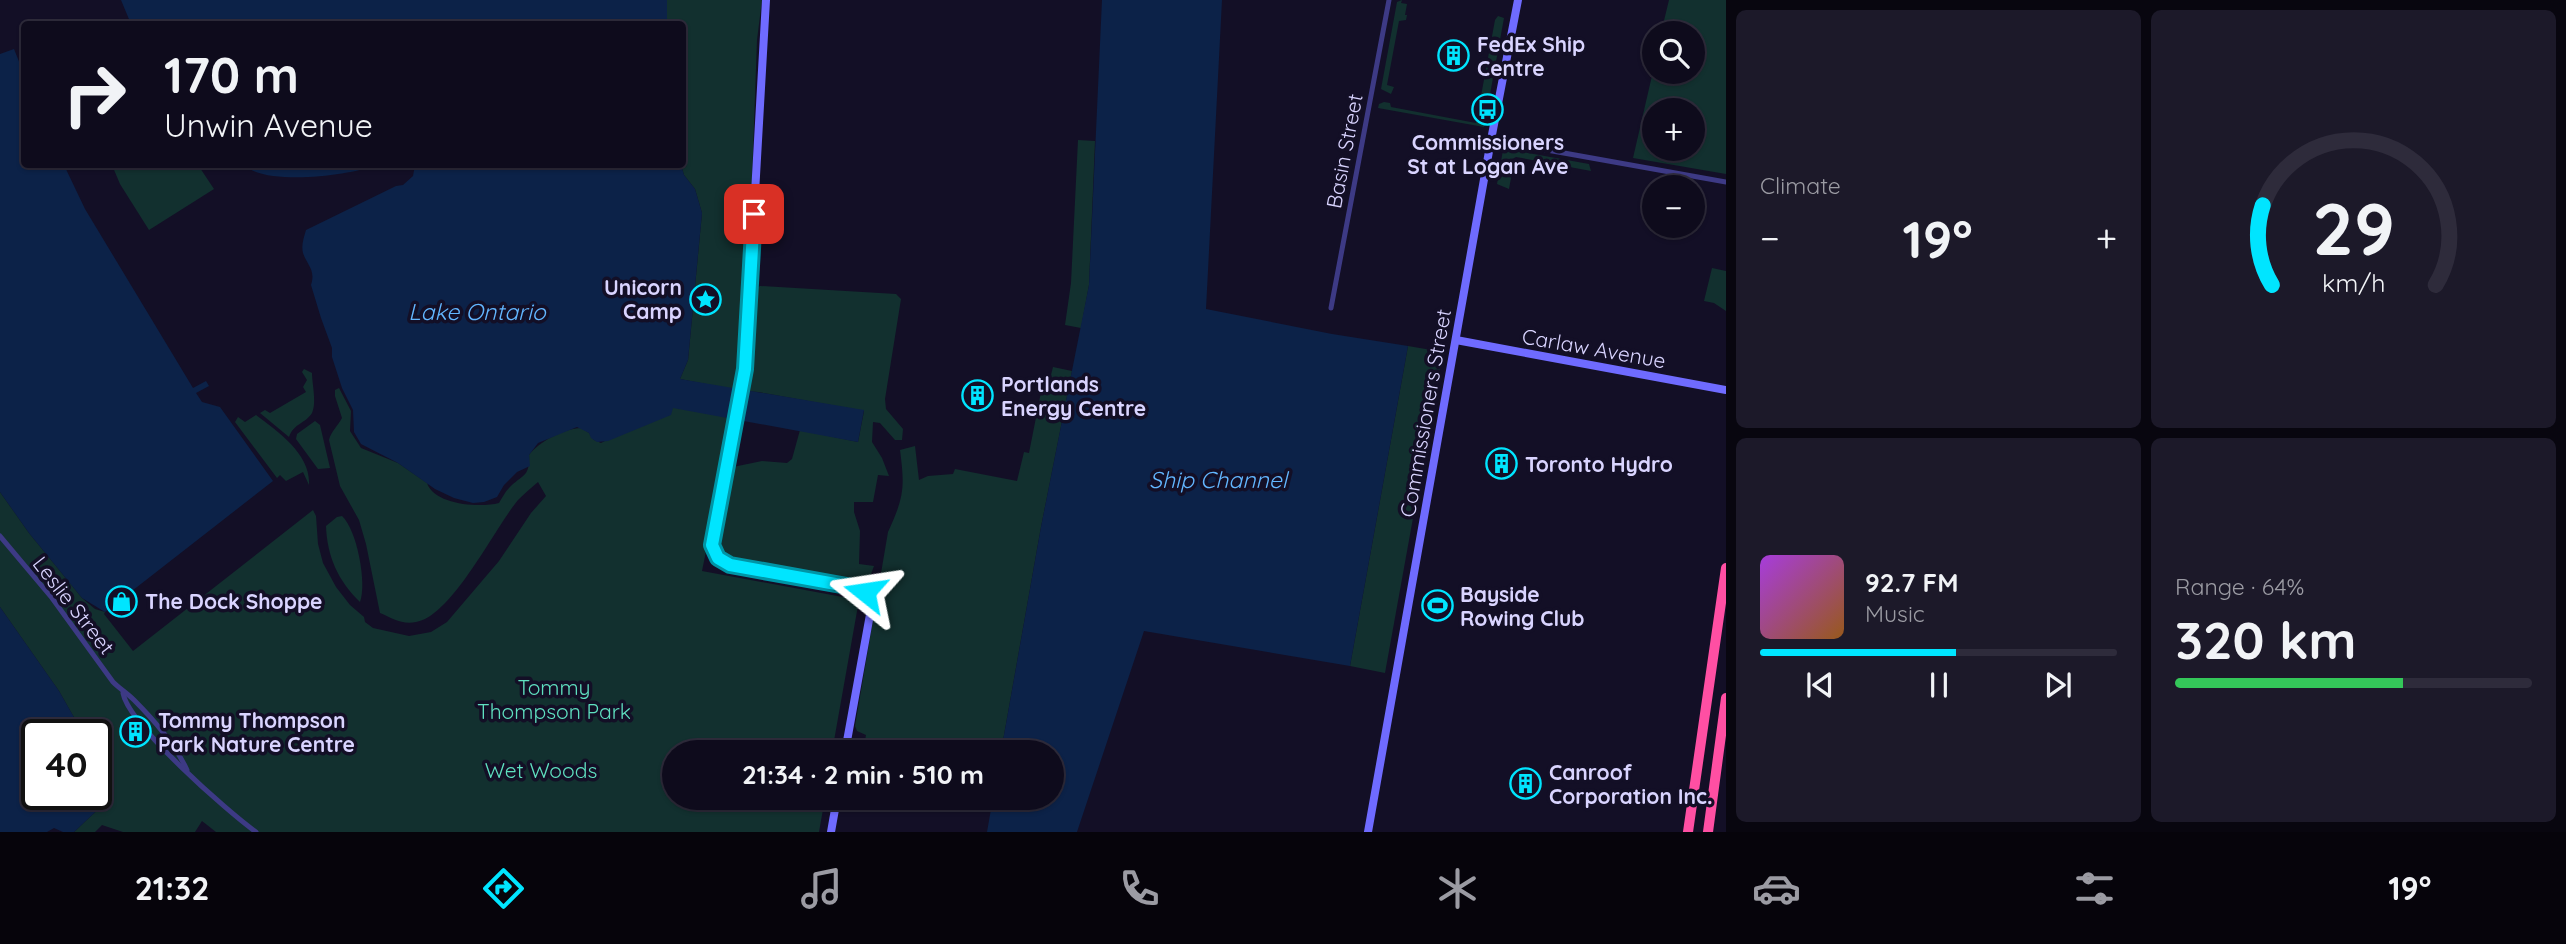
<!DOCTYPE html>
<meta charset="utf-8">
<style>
body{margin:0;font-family:Quicksand,sans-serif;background:#1c1929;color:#f1f3f6;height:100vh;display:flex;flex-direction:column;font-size:26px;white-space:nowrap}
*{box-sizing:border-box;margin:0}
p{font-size:23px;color:#9b9ba3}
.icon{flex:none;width:38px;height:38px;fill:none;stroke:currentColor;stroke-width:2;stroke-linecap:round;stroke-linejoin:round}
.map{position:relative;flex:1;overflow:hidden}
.sheet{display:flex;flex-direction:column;gap:10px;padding:10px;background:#08060f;width:840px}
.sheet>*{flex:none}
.top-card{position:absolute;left:21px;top:21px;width:665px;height:147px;border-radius:7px;box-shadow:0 2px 5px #0004,0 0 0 2px #2e2b3b;background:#0e0b1c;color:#f1f3f6;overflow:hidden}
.controls{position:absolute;left:1642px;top:21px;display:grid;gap:14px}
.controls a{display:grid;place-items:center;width:63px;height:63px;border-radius:50%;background:#0e0b1c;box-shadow:0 2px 5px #0004,0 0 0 2px #2e2b3b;font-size:35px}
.speed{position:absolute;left:21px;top:719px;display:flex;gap:14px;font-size:35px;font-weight:700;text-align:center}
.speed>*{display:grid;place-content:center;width:91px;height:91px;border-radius:50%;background:#0e0b1c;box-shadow:0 2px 5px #0004,0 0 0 2px #2e2b3b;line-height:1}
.speed .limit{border:4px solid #111;border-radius:10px;background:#fff;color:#111}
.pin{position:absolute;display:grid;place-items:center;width:60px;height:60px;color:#fff;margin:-30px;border-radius:14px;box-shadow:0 4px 10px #0006}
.me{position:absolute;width:77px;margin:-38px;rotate:285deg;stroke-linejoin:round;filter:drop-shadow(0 0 5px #0008)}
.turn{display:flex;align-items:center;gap:24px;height:147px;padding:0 28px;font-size:32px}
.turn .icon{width:91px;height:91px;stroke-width:2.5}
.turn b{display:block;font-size:49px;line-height:60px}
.big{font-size:52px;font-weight:700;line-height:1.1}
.sheet .card{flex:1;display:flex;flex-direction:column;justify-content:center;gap:10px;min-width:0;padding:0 24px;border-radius:10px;background:#1c1929}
.sheet .dial{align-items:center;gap:0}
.dial svg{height:182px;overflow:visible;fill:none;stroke:#2e2b3b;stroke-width:7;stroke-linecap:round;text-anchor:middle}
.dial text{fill:#f1f3f6;stroke:none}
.song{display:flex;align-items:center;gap:21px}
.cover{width:84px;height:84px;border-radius:10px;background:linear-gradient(135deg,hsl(280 70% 55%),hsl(30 70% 35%))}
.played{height:7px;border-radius:4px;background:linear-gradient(90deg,#00e5ff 55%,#2e2b3b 55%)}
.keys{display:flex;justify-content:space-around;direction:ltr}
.heat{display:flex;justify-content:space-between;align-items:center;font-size:38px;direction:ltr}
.charge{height:10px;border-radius:5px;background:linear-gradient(90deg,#34c759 64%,#2e2b3b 0)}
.sheet .tiles{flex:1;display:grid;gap:10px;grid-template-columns:repeat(2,1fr)}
.trip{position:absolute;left:662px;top:740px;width:402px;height:70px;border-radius:35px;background:#0e0b1c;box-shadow:0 2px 5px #0004,0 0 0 2px #2e2b3b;font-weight:700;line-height:70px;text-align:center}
.dock{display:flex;height:112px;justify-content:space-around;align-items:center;background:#06040b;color:#9b9ba3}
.dock .icon{width:49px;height:49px}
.dock .selected{color:#00e5ff}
.dock b{font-size:32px;color:#f1f3f6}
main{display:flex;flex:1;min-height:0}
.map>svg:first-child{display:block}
</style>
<main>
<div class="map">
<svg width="1726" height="832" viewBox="0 0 1726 832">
<rect width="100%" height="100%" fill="#130f26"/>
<g fill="#12302f" fill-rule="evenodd">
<polygon points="667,0 762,0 757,40 751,209 736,390 680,379 688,360 702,213 695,189 684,175 681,165 682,24 667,24"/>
<polygon points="1402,0 1401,3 1407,4 1405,15 1407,15 1406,20 1399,21 1387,85 1394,87 1391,94 1381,89 1397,2"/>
<path d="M 1669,0 L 1726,0 L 1726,174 L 1633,158 L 1654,67 L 1654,72 L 1692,72 L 1692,33 L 1661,33 ZM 1654,110 L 1692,110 L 1692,149 L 1654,149 Z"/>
<polygon points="1498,16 1504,18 1484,127 1378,108 1379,104 1384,102 1390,103 1391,107 1476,123 1495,20"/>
<polygon points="1078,140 1095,141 1089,285 1081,328 1065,325 1071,283"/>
<polygon points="1506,149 1589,164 1591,171 1516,157 1510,160 1509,166 1513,167 1509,189 1497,184 1503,150"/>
<polygon points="112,165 198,165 214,189 149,230 120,184"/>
<polygon points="1712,268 1726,271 1726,311 1714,303 1704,301"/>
<polygon points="760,286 896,294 901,299 885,399 886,409 903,429 902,440 895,440 880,423 873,422 872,442 882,458 889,476 878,475 873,502 854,502 854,512 860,531 859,564 874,566 871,574 860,584 797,570 735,561 724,552 716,542 733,467 762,461 787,463 792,459 800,430 858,442 864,411 758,392 744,391 750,356 754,290"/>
<polygon points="1408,346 1443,352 1385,673 1350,666"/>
<path d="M 1053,367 L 1072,371 L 1041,527 L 1001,752 L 863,752 L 866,735 L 857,731 L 855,726 L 888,532 C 904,497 905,488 900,450 L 915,446 L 919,480 L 928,476 L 953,474 L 955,469 L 1017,481 L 1024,452 L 1029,453 L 1043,382 L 1049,383 Z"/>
<path d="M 304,369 L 312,373 C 312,384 317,403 312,413 C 306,423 293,424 289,437 L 260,413 L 265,410 L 270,413 L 306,392 L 303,387 L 307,380 L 302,372 Z"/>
<path d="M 339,388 L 351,411 L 350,431 L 361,448 L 398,463 L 427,483 C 434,505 480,508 499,503 C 502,498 505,492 509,488 C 522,474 530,478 529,455 C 539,442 564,428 581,428 L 589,433 L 594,440 L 601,443 L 672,407 L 733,418 L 702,571 L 859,600 L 832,752 L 674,752 L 674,798 L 825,798 L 819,832 L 216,832 L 202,821 L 195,832 L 123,832 L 102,825 L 95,832 L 74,832 L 108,800 L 96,782 L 96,735 L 84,735 L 59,691 L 0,607 L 0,492 L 29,533 L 82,598 L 95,609 L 105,612 L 104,614 L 133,651 L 313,510 L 316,516 L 318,544 L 323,563 L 336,587 L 350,605 L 364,617 L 365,622 L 373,628 L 409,636 L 431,632 L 447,622 L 499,561 L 531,513 L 546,496 L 538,482 C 531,488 524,494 518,500 C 494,529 452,616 416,622 C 402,625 392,618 380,613 L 366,544 L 359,520 L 340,486 L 329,440 C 331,431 338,426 342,418 L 335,396 L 335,390 Z"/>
<path d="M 256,415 C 279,432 311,455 309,485 L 303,472 L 286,481 L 280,475 L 277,478 L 235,422 L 238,417 L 245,422 Z"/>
<polygon points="315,421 320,425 330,468 318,469 296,439 297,434"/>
<path d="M 342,516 C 357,530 367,583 360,602 C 338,581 327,556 326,526 L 337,517 Z"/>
</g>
<g fill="#0c2248">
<polygon points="121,0 667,0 667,24 131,24"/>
<polygon points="1102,0 1222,0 1206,309 1332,334 1408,346 1350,666 1144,631 1077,832 987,832 993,798 1052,798 1052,752 1001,752 1041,527 1089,285"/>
<polygon points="14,49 24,74 24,164 64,165 85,209 193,388 206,381 209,386 196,393 202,402 220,407 273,481 105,612 82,598 29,533 0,492 0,54"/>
<path d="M 244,165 L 376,165 C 349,176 266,186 244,165 Z"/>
<path d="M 415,165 L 681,165 L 684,175 L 695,189 L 702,213 L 688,360 L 680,379 L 864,410 L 858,442 L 673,408 L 671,415 L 608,441 L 597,442 L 591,438 L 589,433 L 577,427 L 538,443 L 529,455 L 530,466 L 517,472 L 504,485 L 497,497 L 484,502 L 473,503 L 454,498 L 435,489 L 398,463 L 361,444 L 354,432 L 353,410 L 342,388 L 332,357 L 332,348 L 321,318 L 311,285 C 316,270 307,265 303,253 C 301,245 304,237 306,230 L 396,186 L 403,185 L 413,176 Z"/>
<polygon points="0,607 59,691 84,735 37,735 37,794 96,794 96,782 108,800 74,832 63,832 54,828 47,832 0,832"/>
</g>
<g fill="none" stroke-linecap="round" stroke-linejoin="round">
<g stroke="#3d3a85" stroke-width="5">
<polyline points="1491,140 1726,182"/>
<polyline points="1331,308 1389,0"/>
<path d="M 0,536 L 52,598 L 113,682 C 120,689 127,693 134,700 C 154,720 175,744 187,770"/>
<path d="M 123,693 C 128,724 228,812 256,832"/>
</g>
<g stroke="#6f6bff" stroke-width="8">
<polyline points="766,0 745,369 712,545 718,558 730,565 858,588 867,595 871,609 845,752"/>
<polyline points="1456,340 1726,390"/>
<polyline points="831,832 837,798"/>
<polyline points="1368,832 1491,140 1518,0"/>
</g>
<g stroke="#ff4fa3" stroke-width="10">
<polyline points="1688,832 1726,568"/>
<polyline points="1708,832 1726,698"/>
</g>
</g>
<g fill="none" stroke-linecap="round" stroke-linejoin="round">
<defs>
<polyline id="route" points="754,214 745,369 712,545 718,558 730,565 858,588 865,592"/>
</defs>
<use href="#route" stroke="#0095a6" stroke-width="18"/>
<use href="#route" stroke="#00e5ff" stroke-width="12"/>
</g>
<defs>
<symbol id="building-ring" viewBox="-11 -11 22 22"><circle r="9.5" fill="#130f26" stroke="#00e5ff" stroke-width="1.5"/><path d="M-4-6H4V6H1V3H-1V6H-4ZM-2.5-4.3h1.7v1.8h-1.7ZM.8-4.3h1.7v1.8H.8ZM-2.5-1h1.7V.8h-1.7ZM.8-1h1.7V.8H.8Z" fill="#00e5ff"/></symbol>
<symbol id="bus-ring" viewBox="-11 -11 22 22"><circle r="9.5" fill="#130f26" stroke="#00e5ff" stroke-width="1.5"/><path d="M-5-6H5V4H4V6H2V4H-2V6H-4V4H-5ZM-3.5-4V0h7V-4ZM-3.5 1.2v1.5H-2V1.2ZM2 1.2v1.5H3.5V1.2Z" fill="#00e5ff"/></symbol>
<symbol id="sight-ring" viewBox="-11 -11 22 22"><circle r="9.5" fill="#130f26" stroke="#00e5ff" stroke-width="1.5"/><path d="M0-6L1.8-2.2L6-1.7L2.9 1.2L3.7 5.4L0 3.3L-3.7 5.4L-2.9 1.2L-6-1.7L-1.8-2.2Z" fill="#00e5ff"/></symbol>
<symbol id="shop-ring" viewBox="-11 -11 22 22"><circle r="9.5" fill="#130f26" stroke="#00e5ff" stroke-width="1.5"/><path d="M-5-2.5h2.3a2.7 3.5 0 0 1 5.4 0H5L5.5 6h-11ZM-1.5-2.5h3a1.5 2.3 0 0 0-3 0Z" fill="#00e5ff"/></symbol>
<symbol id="stadium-ring" viewBox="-11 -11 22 22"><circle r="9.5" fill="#130f26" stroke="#00e5ff" stroke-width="1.5"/><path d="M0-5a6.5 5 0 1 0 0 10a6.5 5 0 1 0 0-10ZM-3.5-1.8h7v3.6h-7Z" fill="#00e5ff"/></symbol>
</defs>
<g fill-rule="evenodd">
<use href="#building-ring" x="1436" y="38" width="35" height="35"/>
<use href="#bus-ring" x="1470" y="92" width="35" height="35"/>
<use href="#sight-ring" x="688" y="282" width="35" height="35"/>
<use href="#building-ring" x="960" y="378" width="35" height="35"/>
<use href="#building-ring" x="1484" y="446" width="35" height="35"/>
<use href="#shop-ring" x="104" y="584" width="35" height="35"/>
<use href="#stadium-ring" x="1420" y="588" width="35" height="35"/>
<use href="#building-ring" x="118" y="714" width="35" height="35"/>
<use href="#building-ring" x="1508" y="766" width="35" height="35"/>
</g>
<g text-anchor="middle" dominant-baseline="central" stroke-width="7" stroke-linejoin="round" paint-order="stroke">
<g font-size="21" font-weight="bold" fill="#d9d4ff" stroke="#130f26" text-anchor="start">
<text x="1477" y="44">FedEx Ship<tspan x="1477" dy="24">Centre</tspan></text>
<text x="1488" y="142" text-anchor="middle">Commissioners<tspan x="1488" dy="24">St at Logan Ave</tspan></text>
<text x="682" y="287" text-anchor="end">Unicorn<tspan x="682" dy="24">Camp</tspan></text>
<text x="1001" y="384">Portlands<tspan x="1001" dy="24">Energy Centre</tspan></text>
<text x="1525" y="464">Toronto Hydro</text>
<text x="1460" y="594">Bayside<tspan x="1460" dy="24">Rowing Club</tspan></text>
<text x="145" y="601">The Dock Shoppe</text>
<text x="158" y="720">Tommy Thompson<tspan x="158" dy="24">Park Nature Centre</tspan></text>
<text x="1549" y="772">Canroof<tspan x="1549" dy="24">Corporation Inc.</tspan></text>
</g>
<g font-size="21" fill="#d9d4ff" stroke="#130f26">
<text transform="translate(1344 151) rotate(-79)">Basin Street</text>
<text transform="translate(1594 348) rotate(10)">Carlaw Avenue</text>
<text transform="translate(1425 413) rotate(-80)">Commissioners Street</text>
<text transform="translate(74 605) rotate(52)">Leslie Street</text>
</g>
<g font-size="21" fill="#5fe0c0" stroke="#130f26">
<text x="554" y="687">Tommy<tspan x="554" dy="24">Thompson Park</tspan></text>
<text x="541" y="770">Wet Woods</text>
</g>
<g font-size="23" font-style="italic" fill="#62b6ff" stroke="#130f26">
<text x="477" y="311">Lake Ontario</text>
<text x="1218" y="479">Ship Channel</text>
</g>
</g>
</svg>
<div class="controls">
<a><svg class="icon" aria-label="search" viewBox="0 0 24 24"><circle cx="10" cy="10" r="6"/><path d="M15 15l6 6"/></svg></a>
<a>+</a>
<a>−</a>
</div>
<div class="speed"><div class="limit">40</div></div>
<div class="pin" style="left:754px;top:214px;background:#d93025"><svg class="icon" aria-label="arrive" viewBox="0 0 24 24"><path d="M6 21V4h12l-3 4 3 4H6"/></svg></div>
<svg class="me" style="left:865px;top:592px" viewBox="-20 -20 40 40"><path d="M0-17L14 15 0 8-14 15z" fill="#00e5ff" stroke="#fff" stroke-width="4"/></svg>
<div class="trip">21:34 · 2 min · 510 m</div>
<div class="top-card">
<div class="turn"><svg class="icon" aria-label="right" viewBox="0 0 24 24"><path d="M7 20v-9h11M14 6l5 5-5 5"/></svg><div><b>170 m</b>Unwin Avenue</div></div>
</div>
</div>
<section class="sheet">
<div class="tiles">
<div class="card"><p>Climate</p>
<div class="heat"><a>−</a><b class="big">19°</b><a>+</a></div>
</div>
<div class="card dial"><svg viewBox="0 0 100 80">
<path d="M14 69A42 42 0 1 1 86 69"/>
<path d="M14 69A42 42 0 0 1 10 34" stroke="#00e5ff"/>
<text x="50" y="56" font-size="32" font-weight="700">29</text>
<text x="50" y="72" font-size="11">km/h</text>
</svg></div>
<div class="card">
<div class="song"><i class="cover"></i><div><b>92.7 FM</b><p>Music</p></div></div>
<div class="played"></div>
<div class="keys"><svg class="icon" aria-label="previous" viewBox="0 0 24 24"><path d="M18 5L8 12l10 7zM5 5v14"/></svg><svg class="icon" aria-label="pause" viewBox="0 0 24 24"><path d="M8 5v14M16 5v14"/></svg><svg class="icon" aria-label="next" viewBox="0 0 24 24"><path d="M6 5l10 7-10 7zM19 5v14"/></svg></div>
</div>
<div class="card"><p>Range · 64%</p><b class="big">320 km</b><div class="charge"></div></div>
</div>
</section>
</main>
<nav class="dock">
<b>21:32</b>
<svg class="icon selected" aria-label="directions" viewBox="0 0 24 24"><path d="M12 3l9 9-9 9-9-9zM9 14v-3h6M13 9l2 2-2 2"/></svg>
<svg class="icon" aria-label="music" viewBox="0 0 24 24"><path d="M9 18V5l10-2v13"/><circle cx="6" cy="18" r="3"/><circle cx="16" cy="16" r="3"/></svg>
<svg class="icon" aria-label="phone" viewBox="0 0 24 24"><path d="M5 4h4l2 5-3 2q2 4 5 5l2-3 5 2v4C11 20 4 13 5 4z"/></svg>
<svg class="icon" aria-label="climate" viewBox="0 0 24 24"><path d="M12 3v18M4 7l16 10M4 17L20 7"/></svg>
<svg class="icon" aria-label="car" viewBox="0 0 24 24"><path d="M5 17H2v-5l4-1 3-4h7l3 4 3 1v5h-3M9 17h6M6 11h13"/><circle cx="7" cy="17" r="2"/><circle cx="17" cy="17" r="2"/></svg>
<svg class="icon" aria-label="filters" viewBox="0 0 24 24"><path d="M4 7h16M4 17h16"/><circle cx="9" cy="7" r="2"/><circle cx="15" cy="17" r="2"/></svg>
<b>19°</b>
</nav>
